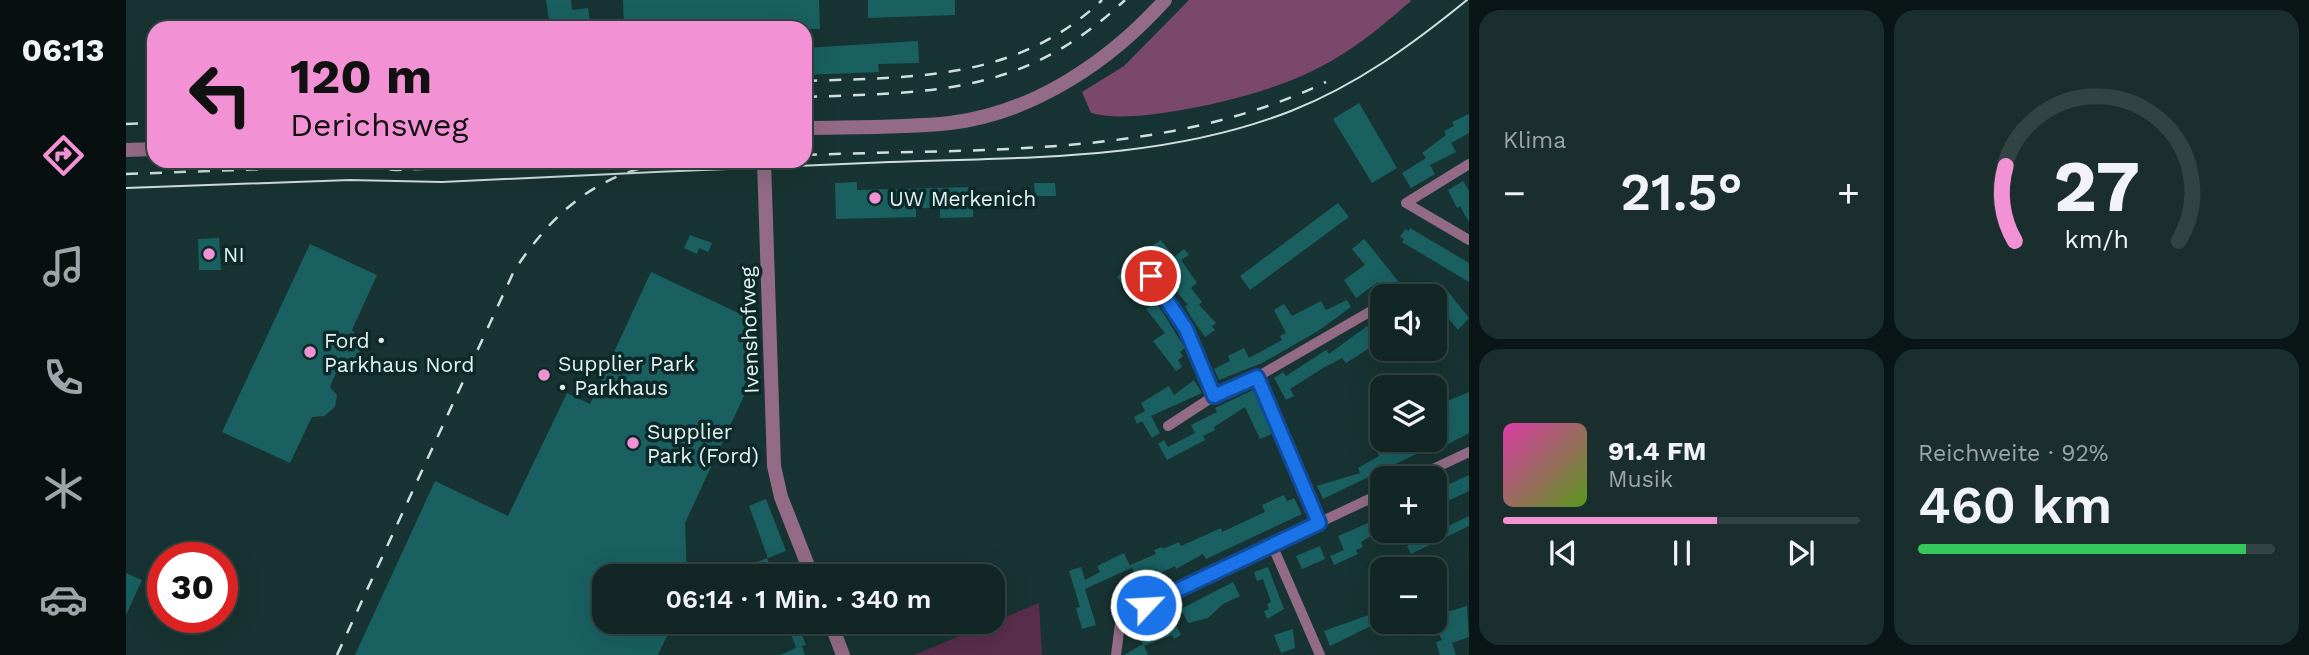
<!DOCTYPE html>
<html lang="de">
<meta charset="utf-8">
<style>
body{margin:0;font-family:"Work Sans",sans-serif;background:#1b2e2e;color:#f1f3f6;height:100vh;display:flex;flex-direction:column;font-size:26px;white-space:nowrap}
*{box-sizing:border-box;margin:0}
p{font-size:23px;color:#9ca5a7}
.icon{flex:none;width:38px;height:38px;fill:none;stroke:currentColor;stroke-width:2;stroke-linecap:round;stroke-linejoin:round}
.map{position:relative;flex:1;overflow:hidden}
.drawer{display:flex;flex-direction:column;gap:10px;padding:10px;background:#0a1515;width:840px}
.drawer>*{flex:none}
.guide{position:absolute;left:21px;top:21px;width:665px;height:147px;border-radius:21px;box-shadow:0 7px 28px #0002,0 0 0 2px #314343;background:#f391d5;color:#111;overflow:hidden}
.fabs{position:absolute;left:1244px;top:284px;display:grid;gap:14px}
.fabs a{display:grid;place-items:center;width:77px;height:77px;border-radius:14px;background:#122626;box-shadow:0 7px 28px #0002,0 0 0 2px #314343;font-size:35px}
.speed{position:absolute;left:21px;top:542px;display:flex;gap:14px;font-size:35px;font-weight:700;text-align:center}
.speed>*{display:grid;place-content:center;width:91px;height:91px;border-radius:50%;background:#122626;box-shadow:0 7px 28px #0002,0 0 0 2px #314343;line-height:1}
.speed .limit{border:10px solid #d22;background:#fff;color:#111}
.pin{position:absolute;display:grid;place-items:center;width:60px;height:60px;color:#fff;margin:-30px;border:4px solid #fff;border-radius:50%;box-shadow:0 2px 7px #0007}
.me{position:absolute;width:77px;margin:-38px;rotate:65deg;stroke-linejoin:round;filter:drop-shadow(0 0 5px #0008)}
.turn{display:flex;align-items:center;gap:24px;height:147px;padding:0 28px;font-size:32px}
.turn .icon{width:91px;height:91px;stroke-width:2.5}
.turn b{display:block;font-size:49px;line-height:60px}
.big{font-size:52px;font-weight:600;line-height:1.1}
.drawer .tile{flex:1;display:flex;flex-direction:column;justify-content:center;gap:10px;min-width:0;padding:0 24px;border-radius:21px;background:#1b2e2e}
.drawer .dial{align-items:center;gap:0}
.dial svg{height:182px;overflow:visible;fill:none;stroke:#314343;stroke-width:7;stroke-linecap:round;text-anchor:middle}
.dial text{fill:#f1f3f6;stroke:none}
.song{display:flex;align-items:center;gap:21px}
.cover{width:84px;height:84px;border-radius:10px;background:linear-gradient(135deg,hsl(320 70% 55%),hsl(90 70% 35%))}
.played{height:7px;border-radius:4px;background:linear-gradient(90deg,#f391d5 60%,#314343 60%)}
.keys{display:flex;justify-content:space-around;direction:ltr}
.heat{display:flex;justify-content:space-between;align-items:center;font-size:38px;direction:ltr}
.charge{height:10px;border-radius:5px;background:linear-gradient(90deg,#34c759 92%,#314343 0)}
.drawer .tiles{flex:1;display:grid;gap:10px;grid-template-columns:repeat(2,1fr)}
.trip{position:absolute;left:466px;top:564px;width:413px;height:70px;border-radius:21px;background:#122626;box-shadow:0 7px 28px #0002,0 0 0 2px #314343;font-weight:600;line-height:70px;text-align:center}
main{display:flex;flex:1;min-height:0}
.tabs{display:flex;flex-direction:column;width:126px;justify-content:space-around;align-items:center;background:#070f0f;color:#9ca5a7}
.tabs .icon{width:49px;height:49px}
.tabs .selected{color:#f391d5}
.tabs b{font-size:32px;color:#f1f3f6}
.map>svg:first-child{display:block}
</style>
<main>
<nav class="tabs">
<b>06:13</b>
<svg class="icon selected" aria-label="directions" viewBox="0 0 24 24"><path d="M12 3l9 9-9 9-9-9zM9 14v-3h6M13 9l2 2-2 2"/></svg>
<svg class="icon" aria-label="music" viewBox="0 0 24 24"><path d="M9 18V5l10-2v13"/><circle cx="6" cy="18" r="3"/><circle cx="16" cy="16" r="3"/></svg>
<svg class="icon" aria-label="phone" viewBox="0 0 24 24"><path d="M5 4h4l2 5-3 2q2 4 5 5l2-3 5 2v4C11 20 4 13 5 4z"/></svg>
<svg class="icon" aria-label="climate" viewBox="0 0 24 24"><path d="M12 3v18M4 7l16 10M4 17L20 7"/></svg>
<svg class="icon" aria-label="car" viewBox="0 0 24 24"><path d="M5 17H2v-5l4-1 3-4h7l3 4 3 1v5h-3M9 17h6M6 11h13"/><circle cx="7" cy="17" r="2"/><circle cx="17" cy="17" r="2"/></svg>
</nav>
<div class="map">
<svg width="1343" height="655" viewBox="0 0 1343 655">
<rect width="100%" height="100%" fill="#183333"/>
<polygon fill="#582e4c" points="913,603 916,655 788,655"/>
<path fill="#7a486b" d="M 1063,0 L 1284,0 L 1285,1 C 1266,17 1247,34 1226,48 C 1174,84 1112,100 1050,111 C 1023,115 992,120 965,113 L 956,92 L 998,66 Z"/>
<g fill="#1a6061">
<polygon points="420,0 445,0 446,10 462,8 465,27 424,28"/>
<polygon points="497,0 693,0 694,29 498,28"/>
<polygon points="742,0 829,0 829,15 742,18"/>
<polygon points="792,41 793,63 752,64 753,72 679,75 679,48"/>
<polygon points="1233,103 1271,168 1246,183 1207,119"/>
<polygon points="1343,114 1343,133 1325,143 1330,152 1304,165 1309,174 1285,188 1276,173 1300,158 1296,153 1320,135 1318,131 1328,126 1326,122"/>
<polygon points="1337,181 1343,191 1343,222 1334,206 1331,208 1322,190"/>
<polygon points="731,182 731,190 847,187 847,217 814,218 814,208 790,208 790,217 710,219 709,183"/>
<polygon points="908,183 929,183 930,196 909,196"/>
<polygon points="1212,203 1223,217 1124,290 1114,276"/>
<polygon points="1284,228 1343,263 1343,282 1276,242 1278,239 1274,237 1279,229 1283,231"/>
<polygon points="564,235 586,243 582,252 573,248 571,254 558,248"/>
<polygon points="93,238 95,270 73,270 72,239"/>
<polygon points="1238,239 1244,246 1284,296 1263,296 1252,282 1230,298 1218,280 1239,265 1226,249"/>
<polygon points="1035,240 1048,257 1058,249 1063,255 1055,260 1071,283 1065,288 1076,302 1073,305 1090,323 1086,326 1089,330 1079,337 1065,317 1059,306 1062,305 1039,278 1047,272 1045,268 1038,273 1034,268 1040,263 1035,256 998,286 991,277 1006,263 1004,260"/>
<polygon points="184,244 251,275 226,330 233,338 236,349 228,360 214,363 204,387 211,395 209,407 198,416 186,417 164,463 96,432"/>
<polygon points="525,272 621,317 623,385 559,523 561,576 478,576 478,621 548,621 532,655 229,655 309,481 382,516 441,393 464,404"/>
<polygon points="1316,284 1343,318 1332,330 1309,302 1309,296 1302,296"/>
<polygon points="1221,300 1225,307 1192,331 1136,363 1093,380 1088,369 1104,361 1102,356 1118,348 1123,358 1156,340 1154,336 1160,333 1148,310 1158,304 1166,316 1195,301 1200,310"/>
<polygon points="1030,302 1059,348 1054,352 1057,356 1052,360 1056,367 1050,371 1027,341 1039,333 1020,309"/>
<polygon points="1241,326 1256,340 1220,363 1216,358 1197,368 1164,389 1168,396 1160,400 1148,378 1157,372 1160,376 1200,350 1203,354"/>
<polygon points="1068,380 1076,393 1025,416 1034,433 1026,438 1016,421 1011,424 1008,417 1019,411 1015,403 1043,386 1048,395"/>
<polygon points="1127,390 1146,434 1134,439 1119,407 1088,427 1089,430 1077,436 1079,440 1041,460 1032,444 1038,440 1042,447 1069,433 1065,425 1091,412 1089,408"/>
<polygon points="1343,392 1343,433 1311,450 1309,445 1197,499 1191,486 1234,473 1232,468 1253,456 1251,451 1259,447 1269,445 1271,449 1292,439 1309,439 1309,419 1317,415 1312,405"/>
<polygon points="1343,475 1343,491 1309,507 1309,491"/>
<polygon points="1158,495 1161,501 1168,498 1176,514 1080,559 1077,554 1050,569 1049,566 1013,583 1004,565 1030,554 1028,550 1036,547 1037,549 1053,542 1055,546 1095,528 1096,532 1139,512 1136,505"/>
<polygon points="640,499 660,551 642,558 623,506"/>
<polygon points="1343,516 1343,526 1285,554 1281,546"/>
<polygon points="1256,517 1256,529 1235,542 1237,547 1230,550 1232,554 1208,565 1204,556 1218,550 1212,536"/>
<polygon points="1194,546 1199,559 1176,569 1170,556"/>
<polygon points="998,553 1005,568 959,589 970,625 956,629 950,608 954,607 943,571 955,567 959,580 974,572 971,566"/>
<polygon points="641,558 648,576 630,576 626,564"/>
<polygon points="1142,567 1158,609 1141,619 1138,611 1143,609 1141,604 1145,602 1137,579 1131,581 1128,572"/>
<polygon points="0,573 16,580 0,615"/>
<polygon points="1107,582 1114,596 1097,604 1082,618 1062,623 1055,609"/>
<polygon points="1341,606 1343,637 1326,643 1330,655 1314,655 1310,642 1316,640 1309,626 1317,623 1314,614"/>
<polygon points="1245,614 1249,624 1204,646 1198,631"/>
<polygon points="1036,618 1044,628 1050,625 1055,635 1048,639 1046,635 1018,646 1022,655 998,655 1017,644 1014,637 1027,631 1025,623"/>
<polygon points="660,621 670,621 680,645 676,646 679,655 654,655 670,648"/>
<polygon points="1167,629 1169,648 1155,653 1148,635"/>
</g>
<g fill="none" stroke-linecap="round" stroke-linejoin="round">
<g stroke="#946b86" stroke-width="10">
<polyline points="1343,164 1280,203 1343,240"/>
<polyline points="1025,276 1060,329 1088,396"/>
<polyline points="1131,377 1193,523"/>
<polyline points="1042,426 1088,396 1131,377 1252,307"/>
<polyline points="1288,478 1343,452"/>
<polyline points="1147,547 1194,655"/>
<polyline points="990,655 995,616 1256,493"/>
</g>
<g stroke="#946b86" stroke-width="14">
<path d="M 679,128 C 727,127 776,128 824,123 C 908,113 984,61 1039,0"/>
<polyline points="0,150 28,149"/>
<polyline points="638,161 648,466 655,497 686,576"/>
<polyline points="704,621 717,655"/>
</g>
<path stroke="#d0e0e0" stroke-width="2" d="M 0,188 L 224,180 L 316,182 C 465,175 615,168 764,162 C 899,157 1037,161 1165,111 C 1231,85 1287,44 1341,0"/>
<g stroke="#d0e0e0" stroke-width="2.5" stroke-dasharray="12 12" stroke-linecap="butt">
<path d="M 679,81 C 788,77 891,81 976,0"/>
<path d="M 679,97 C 809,92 898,95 999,0"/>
<polyline points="0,124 28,123"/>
<path d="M 679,155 C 853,148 1040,159 1200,82"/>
<polyline points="0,174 223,166 270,170 506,161"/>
<path d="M 211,655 L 388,271 C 429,209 475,170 552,161"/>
</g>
</g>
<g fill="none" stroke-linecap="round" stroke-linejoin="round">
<defs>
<polyline id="route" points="1020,605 1193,523 1131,377 1088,396 1060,329 1025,276"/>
</defs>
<use href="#route" stroke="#114b97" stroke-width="18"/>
<use href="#route" stroke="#1a73e8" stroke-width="12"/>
</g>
<g fill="#f391d5" stroke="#0e2929" stroke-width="2.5">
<circle cx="749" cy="198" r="7"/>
<circle cx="83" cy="254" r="7"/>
<circle cx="184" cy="352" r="7"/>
<circle cx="418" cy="375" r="7"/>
<circle cx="507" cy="443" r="7"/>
</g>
<g text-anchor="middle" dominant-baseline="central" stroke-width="7" stroke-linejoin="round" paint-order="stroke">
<g font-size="21" fill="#e4f3f3" stroke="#0e2929" text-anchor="start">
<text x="763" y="198">UW Merkenich</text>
<text x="97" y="254">NI</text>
<text x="198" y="340">Ford •<tspan x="198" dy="24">Parkhaus Nord</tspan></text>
<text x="432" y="363">Supplier Park<tspan x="432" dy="24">• Parkhaus</tspan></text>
<text x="521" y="431">Supplier<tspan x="521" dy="24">Park (Ford)</tspan></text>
</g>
<g font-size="21" fill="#e4f3f3" stroke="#0e2929">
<text transform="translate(623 330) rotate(-92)">Ivenshofweg</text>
</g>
</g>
</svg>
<div class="fabs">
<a><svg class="icon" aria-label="sound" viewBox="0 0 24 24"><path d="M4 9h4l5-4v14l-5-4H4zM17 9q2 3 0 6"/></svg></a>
<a><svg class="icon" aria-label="layers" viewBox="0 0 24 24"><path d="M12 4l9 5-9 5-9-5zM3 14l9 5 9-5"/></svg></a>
<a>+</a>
<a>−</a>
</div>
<div class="speed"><div class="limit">30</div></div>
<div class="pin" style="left:1025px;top:276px;background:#d93025"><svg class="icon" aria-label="arrive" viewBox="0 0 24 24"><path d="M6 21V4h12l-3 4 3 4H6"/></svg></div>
<svg class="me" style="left:1020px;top:605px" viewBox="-20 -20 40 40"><circle r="17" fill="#1a73e8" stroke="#fff" stroke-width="3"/><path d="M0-11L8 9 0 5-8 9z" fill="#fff"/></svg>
<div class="trip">06:14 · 1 Min. · 340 m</div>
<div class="guide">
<div class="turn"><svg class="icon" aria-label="left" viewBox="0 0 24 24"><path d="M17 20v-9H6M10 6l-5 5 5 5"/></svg><div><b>120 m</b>Derichsweg</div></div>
</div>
</div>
<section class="drawer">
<div class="tiles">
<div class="tile"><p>Klima</p>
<div class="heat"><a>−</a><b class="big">21.5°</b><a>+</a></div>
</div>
<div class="tile dial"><svg viewBox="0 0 100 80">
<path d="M14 69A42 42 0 1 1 86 69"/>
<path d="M14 69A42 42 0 0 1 10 36" stroke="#f391d5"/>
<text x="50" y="56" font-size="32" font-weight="700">27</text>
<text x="50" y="72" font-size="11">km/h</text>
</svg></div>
<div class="tile">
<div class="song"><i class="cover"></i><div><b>91.4 FM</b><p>Musik</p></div></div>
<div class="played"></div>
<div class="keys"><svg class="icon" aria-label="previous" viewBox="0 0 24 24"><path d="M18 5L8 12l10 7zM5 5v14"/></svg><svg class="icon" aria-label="pause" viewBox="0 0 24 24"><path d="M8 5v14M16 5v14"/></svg><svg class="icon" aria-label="next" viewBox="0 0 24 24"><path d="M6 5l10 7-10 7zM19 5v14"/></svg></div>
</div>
<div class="tile"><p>Reichweite · 92%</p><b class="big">460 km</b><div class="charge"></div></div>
</div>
</section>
</main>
